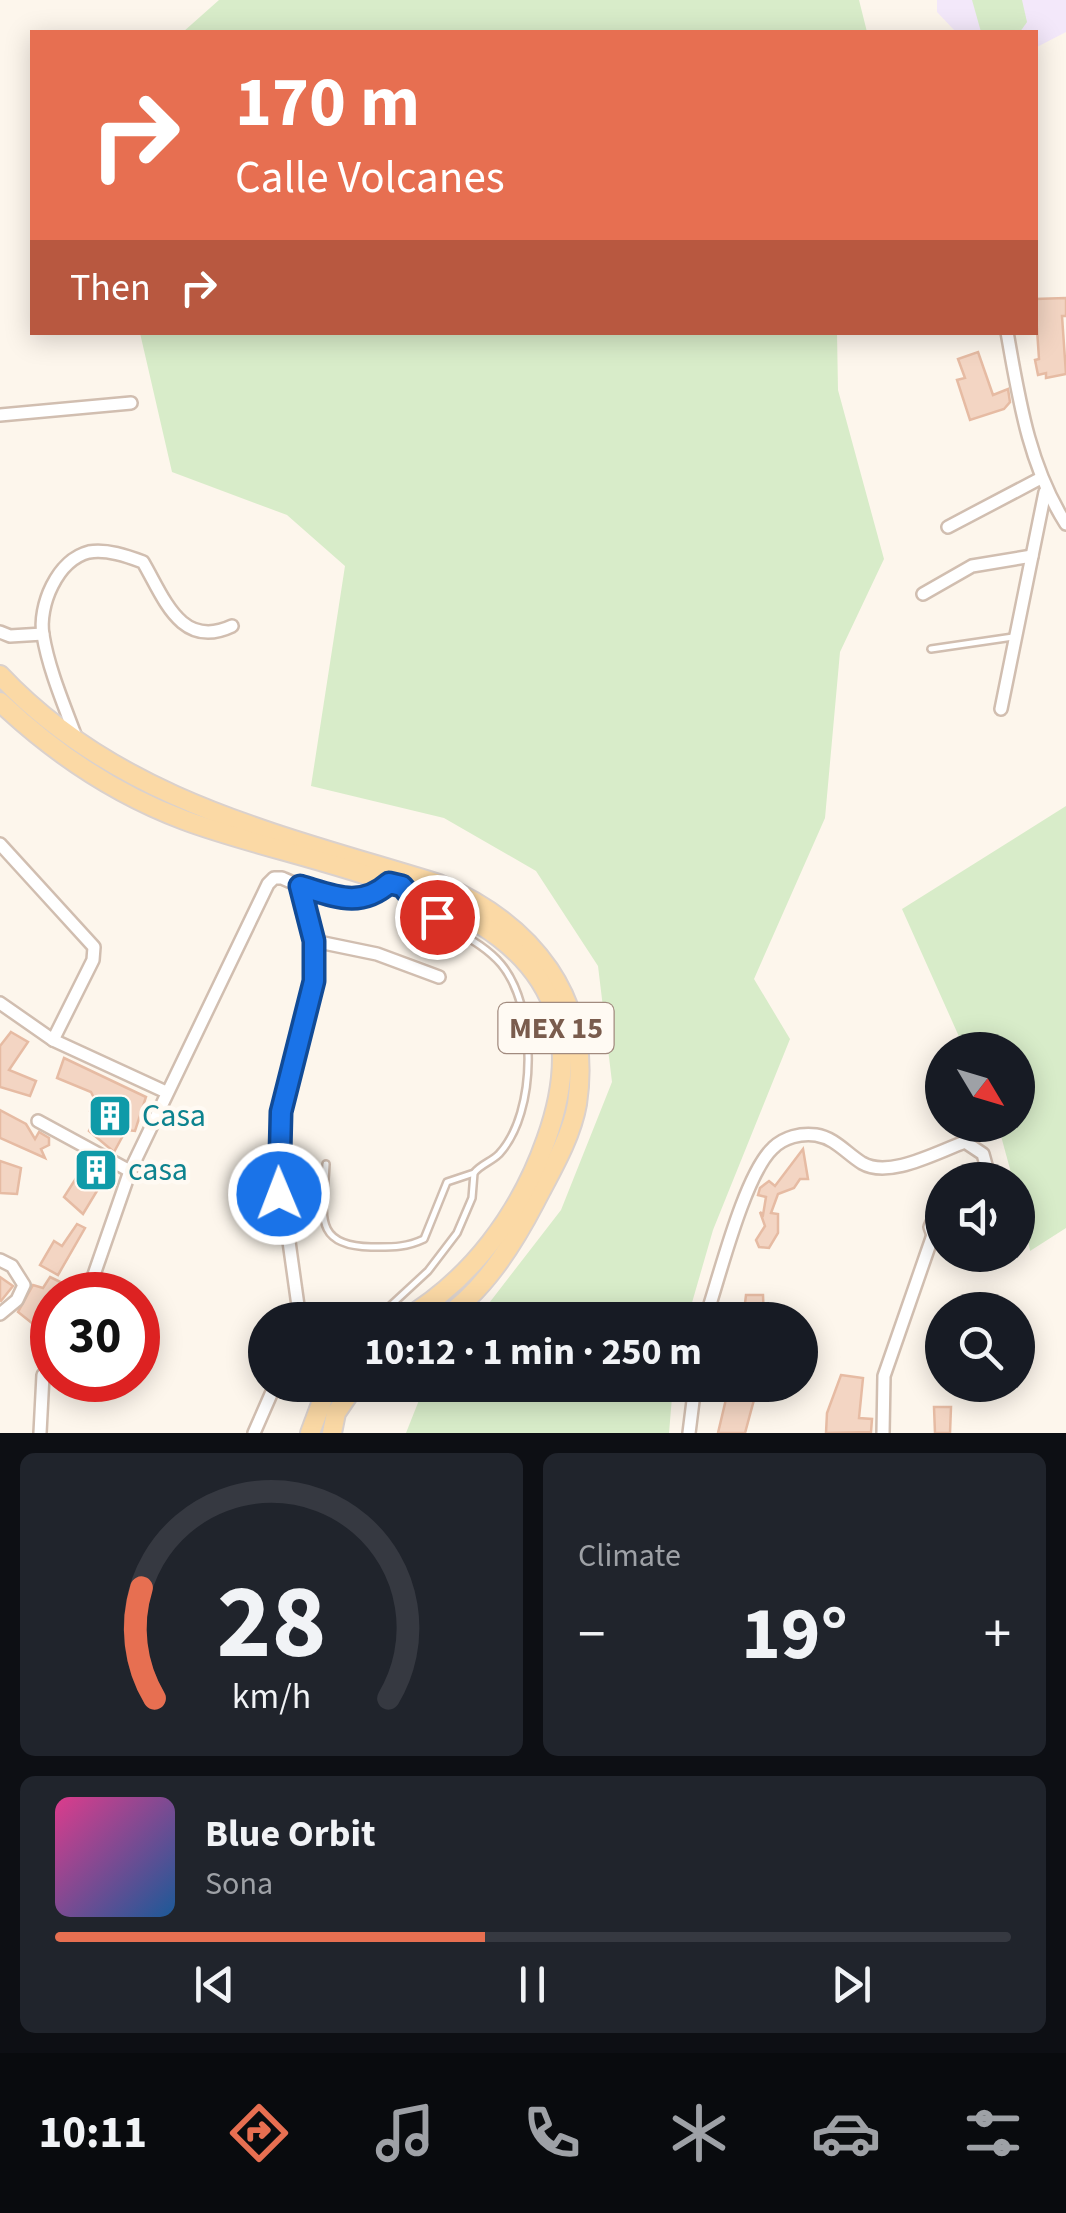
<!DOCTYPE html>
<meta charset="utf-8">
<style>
body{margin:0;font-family:"Source Sans 3",sans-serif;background:#20242c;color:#f1f3f6;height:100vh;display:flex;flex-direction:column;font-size:38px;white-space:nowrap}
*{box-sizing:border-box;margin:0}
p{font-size:32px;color:#9ea1a6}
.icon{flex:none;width:55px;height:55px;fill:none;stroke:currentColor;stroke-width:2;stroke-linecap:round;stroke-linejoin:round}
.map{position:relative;height:1433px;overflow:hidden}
.details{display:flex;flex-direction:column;gap:20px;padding:20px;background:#0d0f14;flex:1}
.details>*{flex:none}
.top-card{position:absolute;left:30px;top:30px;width:1008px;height:305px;border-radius:0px;box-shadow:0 5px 25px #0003;background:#e76f51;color:#fff;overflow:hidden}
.needle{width:65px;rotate:128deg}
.controls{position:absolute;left:925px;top:1032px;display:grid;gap:20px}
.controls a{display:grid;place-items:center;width:110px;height:110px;border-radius:50%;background:#171b24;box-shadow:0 5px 25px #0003;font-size:50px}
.speed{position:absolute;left:30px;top:1272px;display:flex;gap:20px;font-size:50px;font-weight:700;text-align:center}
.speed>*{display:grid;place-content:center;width:130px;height:130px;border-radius:50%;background:#171b24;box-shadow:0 5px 25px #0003;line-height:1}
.speed .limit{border:15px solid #d22;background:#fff;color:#111}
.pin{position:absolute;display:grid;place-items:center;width:85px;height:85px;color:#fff;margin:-42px;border:5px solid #fff;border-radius:50%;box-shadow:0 2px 10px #0007}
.me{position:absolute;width:110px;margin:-55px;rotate:359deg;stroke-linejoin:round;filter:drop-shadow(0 0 8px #0008)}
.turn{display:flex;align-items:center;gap:35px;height:210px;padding:0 40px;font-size:45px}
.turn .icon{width:130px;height:130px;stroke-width:2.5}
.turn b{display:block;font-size:70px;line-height:85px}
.then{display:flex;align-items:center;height:95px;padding:0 40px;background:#0003;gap:20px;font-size:38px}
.big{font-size:75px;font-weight:700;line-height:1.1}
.details .card{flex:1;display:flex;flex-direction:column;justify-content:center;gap:15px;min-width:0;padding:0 35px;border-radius:15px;background:#20242c}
.details .dial{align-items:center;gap:0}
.dial svg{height:260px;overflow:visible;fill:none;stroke:#363941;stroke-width:7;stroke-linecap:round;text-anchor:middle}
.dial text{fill:#f1f3f6;stroke:none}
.song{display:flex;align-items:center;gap:30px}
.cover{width:120px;height:120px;border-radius:15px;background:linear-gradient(135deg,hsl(330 70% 55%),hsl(210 70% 35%))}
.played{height:10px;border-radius:5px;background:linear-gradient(90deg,#e76f51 45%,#363941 45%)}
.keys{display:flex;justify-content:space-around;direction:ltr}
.heat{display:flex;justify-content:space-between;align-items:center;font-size:55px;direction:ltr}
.details .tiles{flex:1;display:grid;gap:20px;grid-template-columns:1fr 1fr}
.card:last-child{grid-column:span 2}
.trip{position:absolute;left:248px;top:1302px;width:570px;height:100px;border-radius:50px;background:#171b24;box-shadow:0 5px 25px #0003;font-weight:700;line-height:100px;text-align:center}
.menu{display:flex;height:160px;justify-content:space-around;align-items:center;background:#090b0e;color:#9ea1a6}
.menu .icon{width:70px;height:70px}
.menu .current{color:#e76f51}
.menu b{font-size:45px;color:#f1f3f6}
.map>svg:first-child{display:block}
</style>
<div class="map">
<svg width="1066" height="1433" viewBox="0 0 1066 1433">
<rect width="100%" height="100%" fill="#fdf6ec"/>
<polygon fill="#f3e8fa" points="937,0 1066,0 1066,32 1035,48 1035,32 956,32 937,12"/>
<g fill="#d8ecc9">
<polygon points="219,0 859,0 867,32 183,32"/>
<polygon points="972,0 1022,0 1027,22 1020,32 981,32"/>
<polygon points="140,333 837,333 838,390 884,559 840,652 825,818 754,979 790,1039 713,1230 687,1320 476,1320 561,1210 612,1082 598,966 536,871 444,818 311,786 345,566 287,515 172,472"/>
<polygon points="1066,806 1066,1228 1030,1251 1018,1180 1013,1180 998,1125 1018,1125 1018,1050 965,1050 902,909"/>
<polygon points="425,1385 673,1385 669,1433 406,1433"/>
</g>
<g fill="#f3d5c3" stroke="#e6bba3" stroke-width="2.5">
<polygon points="1066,298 1066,316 1062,316 1066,374 1046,378 1046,373 1038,375 1035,360 1039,359 1035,299"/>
<polygon points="978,352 993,395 1008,389 1010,402 1004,409 970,420 957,380 965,378 958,359"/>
<polygon points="11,1032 28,1042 9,1070 36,1081 30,1096 0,1087 0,1046"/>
<polygon points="64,1058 146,1097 135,1131 126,1130 114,1152 89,1131 97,1114 90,1111 94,1098 91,1092 57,1078"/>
<polygon points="0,1110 26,1124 35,1139 39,1132 49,1138 49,1145 41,1149 45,1158 0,1138"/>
<polygon points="803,1149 808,1179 800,1179 794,1188 778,1194 771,1213 778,1214 778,1233 769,1248 759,1247 756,1240 765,1226 760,1212 763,1215 766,1197 758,1195 760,1188 769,1181 775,1186"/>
<polygon points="0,1161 21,1168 17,1194 0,1193"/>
<polygon points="87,1161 109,1171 83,1214 64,1197"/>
<polygon points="77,1224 85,1228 58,1275 40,1265 54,1241 62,1246"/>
<polygon points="0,1277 13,1286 1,1301 0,1300"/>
<polygon points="50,1277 73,1288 69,1295 52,1295 42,1331 18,1312 33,1285 43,1288"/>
<polygon points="746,1295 763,1295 764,1320 743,1320"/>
<polygon points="841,1375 863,1378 859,1418 872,1419 871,1432 826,1433 827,1413"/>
<polygon points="712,1385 758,1385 745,1433 718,1433 726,1399 709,1396"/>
<polygon points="934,1407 951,1407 950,1433 935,1433"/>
</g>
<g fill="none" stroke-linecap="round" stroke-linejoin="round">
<defs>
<g id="lane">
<polyline points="931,649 1013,637"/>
<path d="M 326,1164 C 324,1211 310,1246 371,1247 C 391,1247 405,1248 424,1239 L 447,1182 L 474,1173"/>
<path d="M 375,1320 L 428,1271 L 457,1233 L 472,1198 L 474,1173 C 481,1164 491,1162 499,1154 C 538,1112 537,1007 501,964 C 477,936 437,926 414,900"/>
</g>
<g id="street">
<path d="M 1007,332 C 1019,400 1029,466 1066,524"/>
<polyline points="0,415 131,403"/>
<polyline points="948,527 1041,478"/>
<polyline points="923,594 972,566 1032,556"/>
<polyline points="0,632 10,636 43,634"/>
<polyline points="1001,709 1045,492"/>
<path d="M 77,740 C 65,707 49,671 43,635 C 38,606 57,560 89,552 C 107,549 127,556 143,562 C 164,598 181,650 232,626"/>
<polyline points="0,844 94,947 93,960 53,1040"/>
<polyline points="314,941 377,954 439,977"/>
<polyline points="0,1003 53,1040 166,1092"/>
<polyline points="38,1121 130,1171"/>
<polyline points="942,1216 934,1218 930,1227 933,1235 942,1238"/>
<polyline points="0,1260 12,1266 24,1285 17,1300 0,1314"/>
<path d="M 89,1289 L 130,1171 L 268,884 L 274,878 L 282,878 C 318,894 356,912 389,883"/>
<polyline points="300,1320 277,1156 281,1112 314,981 314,941 300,886"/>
<path d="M 705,1320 C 719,1279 744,1175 773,1148 C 784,1137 801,1133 816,1135 C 835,1138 846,1153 862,1163 C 889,1179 937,1152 965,1142 L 983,1154 L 986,1165 L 981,1180"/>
<polyline points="40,1433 43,1375"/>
<polyline points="254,1433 275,1385"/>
<polyline points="689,1433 695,1385"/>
<polyline points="883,1433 884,1376 933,1235"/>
</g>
<g id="primary">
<path d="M 0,675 C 117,800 281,835 439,884 C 532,924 593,998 577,1104 C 571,1138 551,1171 535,1202 C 512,1246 483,1292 441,1320"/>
<path d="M 0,702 C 54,753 115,794 184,820 C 337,878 634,896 546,1140 C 520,1214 471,1280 403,1320"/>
<polyline points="310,1433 328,1385"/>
<polyline points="332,1433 336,1413 355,1385"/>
</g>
</defs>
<use href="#lane" stroke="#d1beb0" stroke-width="10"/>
<use href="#street" stroke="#d1beb0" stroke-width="16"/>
<use href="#primary" stroke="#dad1cd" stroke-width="22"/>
<use href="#lane" stroke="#fff" stroke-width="5"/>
<use href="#street" stroke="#fff" stroke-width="11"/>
<use href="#primary" stroke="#fbd9a5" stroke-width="18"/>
</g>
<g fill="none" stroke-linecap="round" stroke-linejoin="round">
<defs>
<path id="route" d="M 279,1194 L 281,1112 L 314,981 L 314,941 L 300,886 C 334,896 360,909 389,883 L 402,886 L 418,905 L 437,917"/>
</defs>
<use href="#route" stroke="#114b97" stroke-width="25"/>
<use href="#route" stroke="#1a73e8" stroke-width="18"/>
</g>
<defs>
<symbol id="building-square" viewBox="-11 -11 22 22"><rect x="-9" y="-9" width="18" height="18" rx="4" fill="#0f9aa8" stroke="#fffaf3"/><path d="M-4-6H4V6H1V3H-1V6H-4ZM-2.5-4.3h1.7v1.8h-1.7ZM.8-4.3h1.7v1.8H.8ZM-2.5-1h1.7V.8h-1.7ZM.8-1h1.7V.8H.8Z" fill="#fff"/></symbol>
</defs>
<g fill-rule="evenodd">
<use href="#building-square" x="85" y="1091" width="50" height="50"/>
<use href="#building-square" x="71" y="1145" width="50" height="50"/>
</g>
<g text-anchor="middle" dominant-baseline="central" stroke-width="9" stroke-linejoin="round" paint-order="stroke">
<rect fill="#fffaf3" stroke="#a28b7f" stroke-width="2.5" x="498.5" y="1003" width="115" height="50" rx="8"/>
<g font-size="30" font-weight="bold" fill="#7a5c4d">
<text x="556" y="1028">MEX 15</text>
</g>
<g font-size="32" fill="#0d838f" stroke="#fffaf3" text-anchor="start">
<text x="142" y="1116">Casa</text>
<text x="128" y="1170">casa</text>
</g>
</g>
</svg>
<div class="controls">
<a><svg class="needle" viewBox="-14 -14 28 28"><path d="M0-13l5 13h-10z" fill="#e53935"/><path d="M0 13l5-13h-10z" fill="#9ea1a6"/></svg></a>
<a><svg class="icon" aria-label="sound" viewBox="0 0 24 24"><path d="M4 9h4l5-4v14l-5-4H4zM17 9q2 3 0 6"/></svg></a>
<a><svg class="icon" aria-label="search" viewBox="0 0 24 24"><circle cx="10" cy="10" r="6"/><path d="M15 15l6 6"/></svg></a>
</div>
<div class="speed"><div class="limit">30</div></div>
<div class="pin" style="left:437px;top:917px;background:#d93025"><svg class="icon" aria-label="arrive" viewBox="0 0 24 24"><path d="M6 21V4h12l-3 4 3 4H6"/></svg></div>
<svg class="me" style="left:279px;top:1194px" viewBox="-20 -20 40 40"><circle r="17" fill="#1a73e8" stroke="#fff" stroke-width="3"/><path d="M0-11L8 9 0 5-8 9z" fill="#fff"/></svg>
<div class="trip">10:12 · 1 min · 250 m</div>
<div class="top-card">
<div class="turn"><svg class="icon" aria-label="right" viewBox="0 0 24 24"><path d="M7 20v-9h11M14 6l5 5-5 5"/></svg><div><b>170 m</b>Calle Volcanes</div></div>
<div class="then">Then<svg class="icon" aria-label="right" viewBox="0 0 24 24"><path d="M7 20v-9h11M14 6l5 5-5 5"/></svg></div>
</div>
</div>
<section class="details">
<div class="tiles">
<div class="card dial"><svg viewBox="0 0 100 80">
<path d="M14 69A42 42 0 1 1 86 69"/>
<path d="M14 69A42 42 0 0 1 10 35" stroke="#e76f51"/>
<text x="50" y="56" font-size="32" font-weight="700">28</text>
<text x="50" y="72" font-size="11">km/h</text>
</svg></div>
<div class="card"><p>Climate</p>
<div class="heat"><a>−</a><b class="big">19°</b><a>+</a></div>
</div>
<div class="card">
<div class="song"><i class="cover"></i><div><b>Blue Orbit</b><p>Sona</p></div></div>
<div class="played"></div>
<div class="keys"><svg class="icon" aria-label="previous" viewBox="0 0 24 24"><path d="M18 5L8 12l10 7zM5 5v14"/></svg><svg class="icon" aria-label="pause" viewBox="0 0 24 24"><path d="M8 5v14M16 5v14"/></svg><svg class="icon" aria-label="next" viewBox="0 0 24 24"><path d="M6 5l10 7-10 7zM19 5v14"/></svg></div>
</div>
</div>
</section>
<nav class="menu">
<b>10:11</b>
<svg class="icon current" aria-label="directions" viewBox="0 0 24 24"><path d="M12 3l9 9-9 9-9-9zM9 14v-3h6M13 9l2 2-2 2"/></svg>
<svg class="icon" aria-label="music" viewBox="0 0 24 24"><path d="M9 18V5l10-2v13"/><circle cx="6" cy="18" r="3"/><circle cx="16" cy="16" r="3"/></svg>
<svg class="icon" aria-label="phone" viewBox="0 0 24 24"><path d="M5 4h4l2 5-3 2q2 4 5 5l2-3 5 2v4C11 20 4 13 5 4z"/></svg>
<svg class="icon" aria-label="climate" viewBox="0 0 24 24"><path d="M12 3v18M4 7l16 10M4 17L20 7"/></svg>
<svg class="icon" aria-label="car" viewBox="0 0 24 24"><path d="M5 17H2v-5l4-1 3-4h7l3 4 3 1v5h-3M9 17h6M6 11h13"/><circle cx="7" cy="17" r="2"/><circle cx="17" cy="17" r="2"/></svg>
<svg class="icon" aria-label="filters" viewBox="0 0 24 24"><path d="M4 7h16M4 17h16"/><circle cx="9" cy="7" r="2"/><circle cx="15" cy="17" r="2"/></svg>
</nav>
